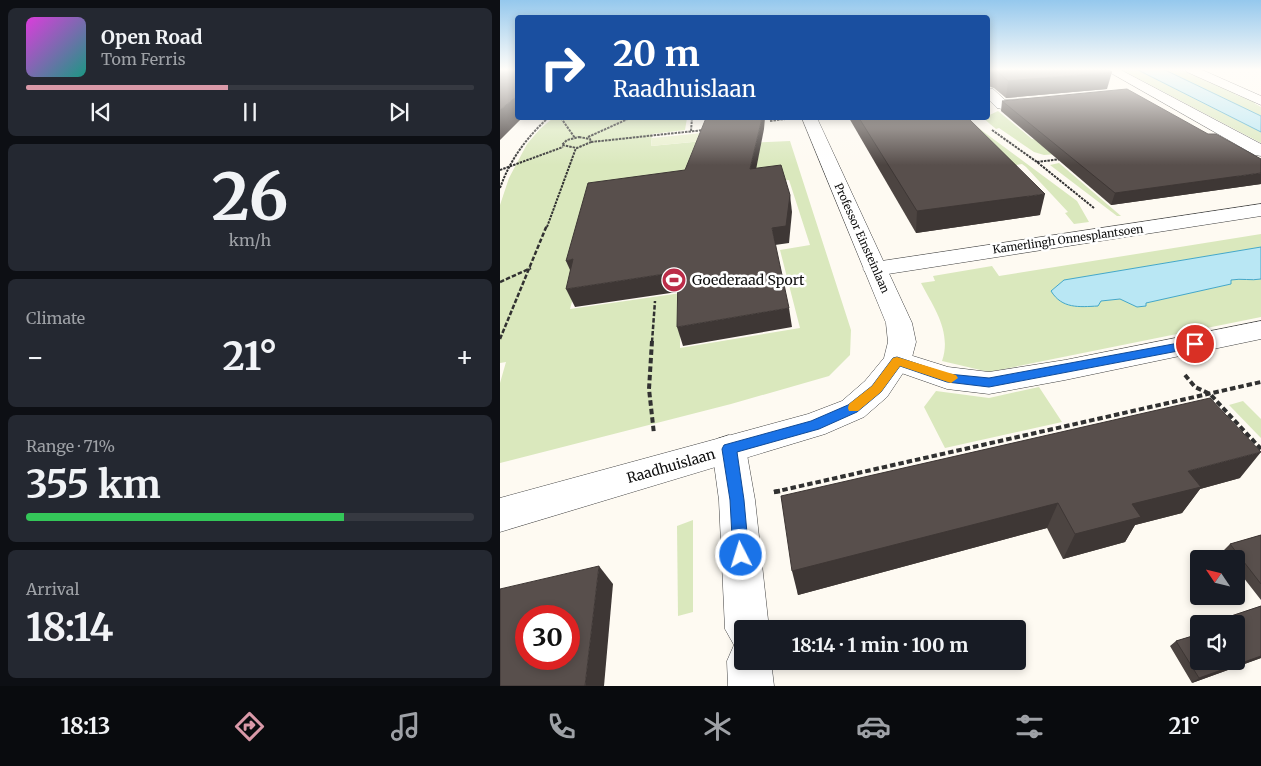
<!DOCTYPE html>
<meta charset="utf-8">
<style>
body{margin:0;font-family:Merriweather,serif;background:#242831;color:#f1f3f6;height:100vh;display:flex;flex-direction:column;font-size:19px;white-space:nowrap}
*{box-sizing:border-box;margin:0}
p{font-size:16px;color:#9ea1a6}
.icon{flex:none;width:28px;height:28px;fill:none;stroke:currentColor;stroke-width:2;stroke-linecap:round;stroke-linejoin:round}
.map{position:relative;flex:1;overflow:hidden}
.sheet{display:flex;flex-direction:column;gap:8px;padding:8px;background:#0d0f14;width:500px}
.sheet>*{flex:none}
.hud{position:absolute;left:15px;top:15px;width:475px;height:105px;border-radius:5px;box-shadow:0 2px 8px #0003;background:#1a4fa0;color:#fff;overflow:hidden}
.needle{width:32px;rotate:305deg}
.fabs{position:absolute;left:690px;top:550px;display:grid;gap:10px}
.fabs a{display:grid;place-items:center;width:55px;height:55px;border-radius:5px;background:#171b24;box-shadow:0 2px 8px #0003;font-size:25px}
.speed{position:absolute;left:15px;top:605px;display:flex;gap:10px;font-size:25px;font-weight:700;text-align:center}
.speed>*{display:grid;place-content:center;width:65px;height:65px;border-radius:50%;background:#171b24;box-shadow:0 2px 8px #0003;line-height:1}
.speed .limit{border:8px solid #d22;background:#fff;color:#111}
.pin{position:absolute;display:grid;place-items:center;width:42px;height:42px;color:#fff;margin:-21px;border:2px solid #fff;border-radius:50%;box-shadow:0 1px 5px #0007}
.me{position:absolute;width:55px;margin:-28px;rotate:355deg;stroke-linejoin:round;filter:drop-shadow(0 0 4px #0008)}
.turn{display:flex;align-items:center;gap:18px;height:105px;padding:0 15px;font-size:22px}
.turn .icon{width:65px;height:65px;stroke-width:2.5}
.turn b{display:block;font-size:35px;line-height:42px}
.big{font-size:38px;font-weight:700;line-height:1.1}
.sheet .tile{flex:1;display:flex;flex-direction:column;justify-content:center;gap:8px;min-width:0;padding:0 18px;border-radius:8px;background:#242831}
.sheet .dial{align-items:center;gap:0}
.dial b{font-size:65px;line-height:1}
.song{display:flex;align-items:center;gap:15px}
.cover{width:60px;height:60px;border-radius:8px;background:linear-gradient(135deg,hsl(300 70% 55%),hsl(170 70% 35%))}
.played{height:5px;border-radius:2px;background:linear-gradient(90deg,#d999a8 45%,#363941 45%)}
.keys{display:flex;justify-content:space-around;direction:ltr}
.heat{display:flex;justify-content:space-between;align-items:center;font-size:28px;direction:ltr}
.charge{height:8px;border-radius:4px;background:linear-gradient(90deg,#34c759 71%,#363941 0)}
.trip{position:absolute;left:234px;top:620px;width:292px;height:50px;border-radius:5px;background:#171b24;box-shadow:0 2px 8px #0003;font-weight:700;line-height:50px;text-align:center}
.tabs{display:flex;height:80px;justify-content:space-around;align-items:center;background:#090b0e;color:#9ea1a6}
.tabs .icon{width:35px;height:35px}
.tabs .on{color:#d999a8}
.tabs b{font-size:22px;color:#f1f3f6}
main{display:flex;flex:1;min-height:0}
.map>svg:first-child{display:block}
</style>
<main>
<section class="sheet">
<div class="tile">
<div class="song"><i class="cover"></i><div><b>Open Road</b><p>Tom Ferris</p></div></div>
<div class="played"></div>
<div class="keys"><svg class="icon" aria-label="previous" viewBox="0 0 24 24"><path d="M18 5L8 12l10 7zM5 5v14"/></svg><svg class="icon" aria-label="pause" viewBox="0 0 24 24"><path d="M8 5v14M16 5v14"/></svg><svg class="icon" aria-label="next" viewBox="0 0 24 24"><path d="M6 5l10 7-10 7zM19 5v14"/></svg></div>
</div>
<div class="tile dial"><b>26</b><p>km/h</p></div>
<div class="tile"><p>Climate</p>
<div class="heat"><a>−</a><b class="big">21°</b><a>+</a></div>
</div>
<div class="tile"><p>Range · 71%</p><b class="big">355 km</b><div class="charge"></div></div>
<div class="tile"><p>Arrival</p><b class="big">18:14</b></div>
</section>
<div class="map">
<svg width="761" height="686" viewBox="0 0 761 686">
<rect width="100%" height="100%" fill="#fefaf2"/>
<g fill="#dae8bd" fill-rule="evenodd">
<polygon points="620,69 636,69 761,132 761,143"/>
<path d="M 663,69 L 679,69 L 687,72 L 693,72 C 697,78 703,81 711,80 C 718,89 727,88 738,93 L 734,94 L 759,103 L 754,103 L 761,107 L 761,116 Z"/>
<polygon points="498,111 532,139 607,150 544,155 534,152 499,128 496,129 483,118"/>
<path d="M 53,118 L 187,118 L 185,130 L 152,134 L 151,146 L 203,141 L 202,145 L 290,141 L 351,330 L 350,355 L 329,376 L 231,404 L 0,463 L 0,383 L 6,362 L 0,363 L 0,205 L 9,178 L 27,144 L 40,129 ZM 289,180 L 310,245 L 280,250 L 300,328 L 180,348 L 181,293 L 70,309 L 78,280 L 232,187 Z"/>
<polygon points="465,118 577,201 589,222 574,224 565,213 568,212 526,167 522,164 498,168"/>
<polygon points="559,163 621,216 617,216 550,165"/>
<path d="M 761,234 L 761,247 L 565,280 L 551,291 L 601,301 L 620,299 L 638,307 L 646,306 L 645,303 L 731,284 L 731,280 C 741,278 751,281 761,279 L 761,317 L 489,372 L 442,361 C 452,332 434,308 421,283 L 435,281 L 433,276 L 492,266 L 499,276 Z"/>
<polygon points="539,387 562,422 445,448 424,407 436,391 489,398"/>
<polygon points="743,401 761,419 761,438 729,405"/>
<polygon points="193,520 193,612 178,616 177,526"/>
</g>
<polygon fill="#e9f0ce" points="202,133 203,141 151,146 152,138"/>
<g fill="#b9e7f4" stroke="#43a7c8">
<polygon points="636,69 663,69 761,116 761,132"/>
<path d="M 761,247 L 761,279 C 751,281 742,278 731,280 L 731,284 L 646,303 L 646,306 L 637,307 L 620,299 L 601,301 L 598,306 C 579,307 562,309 551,291 L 564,280 Z"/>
</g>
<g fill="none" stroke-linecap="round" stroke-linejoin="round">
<defs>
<g id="minor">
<polygon points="604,69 619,69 761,144 761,156 755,155"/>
<polygon points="685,69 700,69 761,96 761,105 687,72"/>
<polygon points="488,88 493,89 505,100 538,98 543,99 545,102 543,105 538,106 502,109 497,108 488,99"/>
<polygon points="761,204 761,216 375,276 367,274 363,269 367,264 375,262"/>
<polygon points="761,321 761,339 565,380 489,394 447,389 387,368 383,361 387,354 397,351 448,367 489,372 565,360"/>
<polygon points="229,435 241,439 246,449 255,500 269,629 242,629 242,661 271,661 274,686 228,686 227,661 234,645 225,629 219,500 212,449 217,439"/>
</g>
<polygon id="tertiary" points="302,118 317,118 412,323 416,342 411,361 387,397 364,417 325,434 0,532 0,498 308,414 342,401 365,381 384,358 388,342 386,323"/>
</defs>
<use href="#minor" stroke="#424242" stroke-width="1"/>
<use href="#tertiary" stroke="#424242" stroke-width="1"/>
<g stroke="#313131" stroke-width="2" stroke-dasharray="2.5 1" stroke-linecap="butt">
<polyline points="61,118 75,138"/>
<polyline points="270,121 285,119"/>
<polyline points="492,130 537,162 594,208"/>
<polyline points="191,131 192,118"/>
<polygon points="79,137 90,139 91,142 77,148 62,145 67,140"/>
<polyline points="88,137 130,118"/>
<polyline points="91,142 204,130"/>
<polyline points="537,162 561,159"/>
<polyline points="0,170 63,147"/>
<path d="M 0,188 C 10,160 26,138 48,118"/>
<polyline points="47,227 76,148"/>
</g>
<g stroke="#313131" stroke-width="2.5" stroke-dasharray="4.5 2" stroke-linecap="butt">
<polyline points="0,282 31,268"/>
<polyline points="0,339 47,225"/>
<polyline points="152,342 155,301"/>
</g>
<g stroke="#313131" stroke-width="4" stroke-dasharray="5.5 3" stroke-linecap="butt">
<polyline points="152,341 149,389 154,434"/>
<polyline points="685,375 695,387 710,394 761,449"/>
<polyline points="274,492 761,382"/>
</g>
<polyline stroke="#313131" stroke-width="4.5" stroke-dasharray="8 4" stroke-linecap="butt" points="274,492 280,491"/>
<use href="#minor" fill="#fff" fill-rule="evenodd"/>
<use href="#tertiary" fill="#fff" fill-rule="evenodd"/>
</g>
<g fill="#4c4441">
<polygon points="488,69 607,89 506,98 494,88 488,86 488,87"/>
<polygon points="502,101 761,184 611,205 501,111"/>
<polygon points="349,118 468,118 540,215 416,233"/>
<polygon points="740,478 700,489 682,513 635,525 625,542 563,559 547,528 298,595 281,496"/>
<polygon points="761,535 761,600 736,568 736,559 729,559 723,551 730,544"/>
<polygon points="761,606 761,658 692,683 670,646 676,641 699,634 699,661 736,661 736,624 718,624 725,618"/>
</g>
<g fill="#3e3735">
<polygon points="491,69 488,86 488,87 488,71"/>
<polygon points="612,72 607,89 506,98 508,81"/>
<polygon points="18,95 18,118 22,118 0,140 0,110"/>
<polygon points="262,118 265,118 264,129 253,185 250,169"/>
<polygon points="761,173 761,184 611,205 615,193"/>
<polygon points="545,194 540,215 416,233 417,211"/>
<polygon points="290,195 292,212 289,243 275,245 272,228"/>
<polygon points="73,259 74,279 66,261"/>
<polygon points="178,272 184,291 75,307 66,289"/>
<polygon points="289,308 292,327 183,346 177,327"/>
<polygon points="761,452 740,478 700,489 682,513 635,525 625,542 563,559 575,534 632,504 688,471"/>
<polygon points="558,503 547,528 298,595 292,571"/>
<polygon points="99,566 113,584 104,686 85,686"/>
<polygon points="761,656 761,658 692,683 699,678"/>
</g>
<g fill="#584f4c" stroke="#3e3735" fill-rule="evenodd">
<polygon points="0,69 18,69 18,95 0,110"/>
<polygon points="488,69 606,69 612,72 508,81 497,71 491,69 488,71 488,81"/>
<polygon points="627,89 708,134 716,134 761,159 761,173 615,193 502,101"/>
<polygon points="206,118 262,118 250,169 281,165 290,195 286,226 272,228 289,308 177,327 178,272 66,289 73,259 66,261 88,183 185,170"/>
<polygon points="359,118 468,118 545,194 417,211"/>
<polygon points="710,398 761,452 688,471 701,487 632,504 641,517 575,534 558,503 292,571 281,496"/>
<polygon points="761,535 761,584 730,544"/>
<path d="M 99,566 L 85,686 L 0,686 L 0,589 ZM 26,616 L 69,616 L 69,659 L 26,659 Z"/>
<polygon points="761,606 761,656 699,678 676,641 699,634 699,661 736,661 736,624 729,624 725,618"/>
</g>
<linearGradient id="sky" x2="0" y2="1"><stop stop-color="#95c8ed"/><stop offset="0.42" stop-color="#fffdf9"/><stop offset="1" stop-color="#fffdf9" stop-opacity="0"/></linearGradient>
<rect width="761" height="165" fill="url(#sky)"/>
<polygon fill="#1a73e8" stroke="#114b97" points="695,340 700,344 699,347 489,387 447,382 400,366 381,392 357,412 319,429 237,452 244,500 249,555 247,561 241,563 236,561 233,555 230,500 222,449 224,445 311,421 348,405 372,386 393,358 397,357 448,374 489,378"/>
<polygon fill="#f59e0b" points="397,357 456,375 458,378 451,383 400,366 381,392 358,411 349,411 348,408 349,404 372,386 393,358"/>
<defs>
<symbol id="stadium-disc" viewBox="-11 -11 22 22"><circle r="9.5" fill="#bb2c48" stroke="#fff"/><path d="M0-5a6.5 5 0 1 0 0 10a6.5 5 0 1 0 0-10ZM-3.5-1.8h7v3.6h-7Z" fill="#fff"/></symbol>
</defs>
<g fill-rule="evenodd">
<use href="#stadium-disc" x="160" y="266" width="28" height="28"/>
</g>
<g text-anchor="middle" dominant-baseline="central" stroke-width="5" stroke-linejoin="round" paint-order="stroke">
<g font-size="11" fill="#0f0f0f" stroke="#fff">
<text transform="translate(362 238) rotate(66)">Professor Einsteinlaan</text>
<text transform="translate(568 239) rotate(-8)">Kamerlingh Onnesplantsoen</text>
</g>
<g font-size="14" fill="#0f0f0f" stroke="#fff" text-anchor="start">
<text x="192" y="280">Goederaad Sport</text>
</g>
<g font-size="14" fill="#0f0f0f" stroke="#fff">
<text transform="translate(171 466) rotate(-16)">Raadhuislaan</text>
</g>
</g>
</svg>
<div class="fabs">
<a><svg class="needle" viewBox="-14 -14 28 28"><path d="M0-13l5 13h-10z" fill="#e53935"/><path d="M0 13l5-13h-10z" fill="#9ea1a6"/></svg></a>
<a><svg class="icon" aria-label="sound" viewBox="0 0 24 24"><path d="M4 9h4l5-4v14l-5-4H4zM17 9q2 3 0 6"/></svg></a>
</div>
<div class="speed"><div class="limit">30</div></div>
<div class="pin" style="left:695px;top:344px;background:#d93025"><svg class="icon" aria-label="arrive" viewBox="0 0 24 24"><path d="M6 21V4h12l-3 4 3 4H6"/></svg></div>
<svg class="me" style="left:241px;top:555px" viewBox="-20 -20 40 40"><circle r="17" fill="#1a73e8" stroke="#fff" stroke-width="3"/><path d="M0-11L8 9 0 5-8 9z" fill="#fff"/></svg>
<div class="trip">18:14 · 1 min · 100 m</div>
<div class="hud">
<div class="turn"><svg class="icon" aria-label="right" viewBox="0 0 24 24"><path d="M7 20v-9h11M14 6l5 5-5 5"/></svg><div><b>20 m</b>Raadhuislaan</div></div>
</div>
</div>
</main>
<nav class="tabs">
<b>18:13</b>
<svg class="icon on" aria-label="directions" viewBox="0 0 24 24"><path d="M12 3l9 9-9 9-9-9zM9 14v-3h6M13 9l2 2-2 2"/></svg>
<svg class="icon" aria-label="music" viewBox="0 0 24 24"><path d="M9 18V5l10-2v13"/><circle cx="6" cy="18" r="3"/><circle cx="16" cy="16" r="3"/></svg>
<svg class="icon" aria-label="phone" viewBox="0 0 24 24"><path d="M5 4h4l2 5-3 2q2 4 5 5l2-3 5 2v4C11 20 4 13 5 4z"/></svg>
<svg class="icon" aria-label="climate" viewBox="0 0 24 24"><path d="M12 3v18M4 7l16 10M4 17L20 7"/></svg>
<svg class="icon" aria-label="car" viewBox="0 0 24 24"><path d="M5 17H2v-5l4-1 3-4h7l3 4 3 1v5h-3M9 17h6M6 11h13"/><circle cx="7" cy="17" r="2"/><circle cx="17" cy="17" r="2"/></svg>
<svg class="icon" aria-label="filters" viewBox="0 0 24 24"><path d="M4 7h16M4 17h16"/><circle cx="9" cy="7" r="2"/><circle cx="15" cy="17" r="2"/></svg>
<b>21°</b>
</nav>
